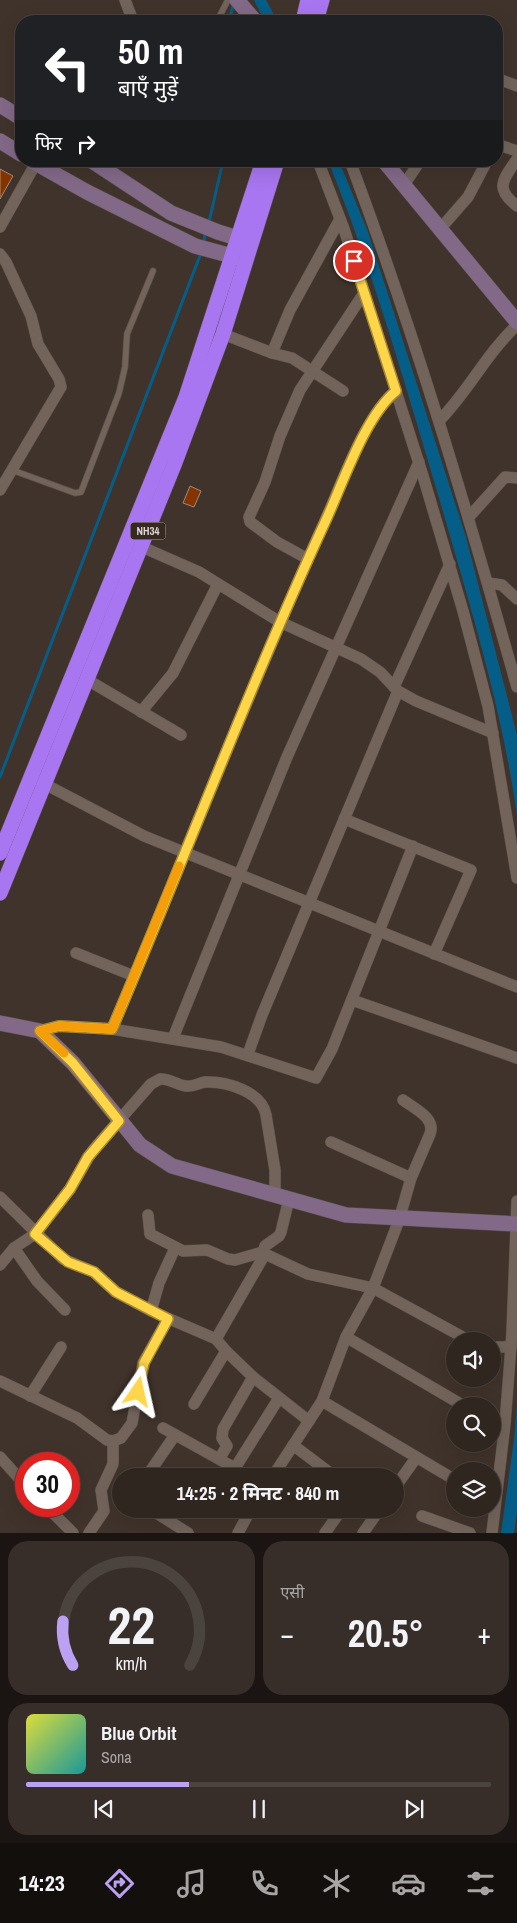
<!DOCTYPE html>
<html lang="hi">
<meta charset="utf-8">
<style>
body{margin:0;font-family:"Archivo Narrow","Noto Sans Devanagari",sans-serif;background:#382e29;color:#f1f3f6;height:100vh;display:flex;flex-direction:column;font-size:19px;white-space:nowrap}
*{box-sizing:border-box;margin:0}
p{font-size:16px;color:#a8a5a5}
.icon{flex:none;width:28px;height:28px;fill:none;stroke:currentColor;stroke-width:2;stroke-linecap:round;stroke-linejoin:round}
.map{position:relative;height:1533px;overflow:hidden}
.side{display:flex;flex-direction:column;gap:8px;padding:8px;background:#1a1512;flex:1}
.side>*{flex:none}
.guide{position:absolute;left:15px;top:15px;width:488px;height:152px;border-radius:20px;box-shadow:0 5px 20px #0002,0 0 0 1px #4b433e;background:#202124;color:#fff;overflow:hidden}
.buttons{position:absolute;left:446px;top:1332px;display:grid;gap:10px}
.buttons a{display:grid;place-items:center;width:55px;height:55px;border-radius:50%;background:#302620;box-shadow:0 5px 20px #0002,0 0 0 1px #4b433e;font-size:25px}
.speed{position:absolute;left:15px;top:1452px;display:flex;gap:10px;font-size:25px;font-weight:700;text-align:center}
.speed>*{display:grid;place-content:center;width:65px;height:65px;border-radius:50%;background:#302620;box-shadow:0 5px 20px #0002,0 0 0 1px #4b433e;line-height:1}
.speed .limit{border:8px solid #d22;background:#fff;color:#111}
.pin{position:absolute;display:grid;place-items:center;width:42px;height:42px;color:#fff;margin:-21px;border:2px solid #fff;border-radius:50%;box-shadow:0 1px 5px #0007}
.me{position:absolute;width:55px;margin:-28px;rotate:11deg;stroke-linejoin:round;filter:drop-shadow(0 0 4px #0008)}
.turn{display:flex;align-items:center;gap:18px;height:105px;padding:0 20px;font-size:22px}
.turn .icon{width:65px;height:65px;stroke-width:2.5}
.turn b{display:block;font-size:35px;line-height:42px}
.then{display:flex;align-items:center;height:48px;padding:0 20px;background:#0003;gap:10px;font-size:19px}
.big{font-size:38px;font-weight:700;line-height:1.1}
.side .card{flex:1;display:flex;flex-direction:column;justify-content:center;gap:8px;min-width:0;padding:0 18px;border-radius:20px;background:#382e29}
.side .dial{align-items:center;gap:0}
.dial svg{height:130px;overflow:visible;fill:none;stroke:#4b433e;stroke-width:7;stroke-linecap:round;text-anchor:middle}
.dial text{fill:#f1f3f6;stroke:none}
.song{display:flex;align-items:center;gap:15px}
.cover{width:60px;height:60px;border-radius:8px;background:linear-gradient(135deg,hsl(60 70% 55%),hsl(180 70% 35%))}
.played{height:5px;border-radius:2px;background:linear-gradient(90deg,#bca0f2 35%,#4b433e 35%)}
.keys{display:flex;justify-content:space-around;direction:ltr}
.heat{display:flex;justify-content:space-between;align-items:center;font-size:28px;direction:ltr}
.side .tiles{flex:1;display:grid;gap:8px;grid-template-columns:1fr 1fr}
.card:last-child{grid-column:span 2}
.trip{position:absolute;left:112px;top:1468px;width:292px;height:50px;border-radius:25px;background:#302620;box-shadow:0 5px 20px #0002,0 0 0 1px #4b433e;font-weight:700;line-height:50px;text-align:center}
.dock{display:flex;height:80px;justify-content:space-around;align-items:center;background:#130f0d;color:#a8a5a5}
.dock .icon{width:35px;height:35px}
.dock .current{color:#bca0f2}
.dock b{font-size:22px;color:#f1f3f6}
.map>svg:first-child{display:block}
</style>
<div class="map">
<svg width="517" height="1533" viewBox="0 0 517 1533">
<rect width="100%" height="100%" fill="#40332b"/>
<g fill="#055e88">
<path d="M 328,161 L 339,161 L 368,232 L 466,537 L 517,735 L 517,816 C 502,707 469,603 439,498 C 405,384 373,271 328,161 Z"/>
<polygon points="517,1404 517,1511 514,1533 501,1533 514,1439"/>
</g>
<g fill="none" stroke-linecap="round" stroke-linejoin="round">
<g stroke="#055e88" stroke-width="3">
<polyline points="229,21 234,2"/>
<polyline points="209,222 223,161"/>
<polyline points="203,244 206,231"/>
<polyline points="0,777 201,253"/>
</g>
<polyline stroke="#055e88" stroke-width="11" points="260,0 271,21"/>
</g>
<g fill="#853400" stroke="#9c8b83">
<polygon points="0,169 13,176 0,199"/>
<polygon points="190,486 201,491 194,507 183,503"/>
</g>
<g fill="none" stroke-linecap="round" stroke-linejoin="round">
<defs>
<g id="lane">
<polyline points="217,21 228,0"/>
<polyline points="12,470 75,493 81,492 119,393 125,367 127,334 153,271"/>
</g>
<g id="street">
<polyline points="125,0 133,21"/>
<polyline points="496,78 517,86"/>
<polyline points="496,144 517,151"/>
<path d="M 517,159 C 503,180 494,188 517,206"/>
<polyline points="318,161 344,229 423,476 463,611 488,706 517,878"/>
<path d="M 350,161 C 415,334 467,510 517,687"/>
<polyline points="404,185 420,161"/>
<polyline points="0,227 36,163"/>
<polyline points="440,229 468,197 487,161"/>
<polyline points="0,254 6,262 31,316 38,344 59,379 61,387 0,490"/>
<polyline points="223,334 272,353 292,358 343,391"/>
<polyline points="272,353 290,310 340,219"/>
<path d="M 440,420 C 469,390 487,353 517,325"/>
<polyline points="469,517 505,477 517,478"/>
<polyline points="142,547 199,572 280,622 361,659 380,672 398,691 416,701 493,733"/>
<polyline points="308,559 277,542 250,522 249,517 265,482 280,436 300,390 364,293"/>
<polyline points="488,583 502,585 517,599"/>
<polyline points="86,679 181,735"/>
<polyline points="394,687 450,564"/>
<polyline points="141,712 173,673 218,584"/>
<polyline points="37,780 144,836 517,987"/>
<polyline points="344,819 471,870 434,954"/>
<polyline points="76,953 134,976"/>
<polyline points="352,1000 517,1058"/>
<path d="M 112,1029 C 183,861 249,690 324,523 C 341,486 365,416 396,391"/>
<polyline points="40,1031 59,1026 112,1029 221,1047 316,1078 332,1049 413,846"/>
<polyline points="173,1038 287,757 419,462"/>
<polyline points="248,1054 262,1015 398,691"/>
<polyline points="331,1142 411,1178"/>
<polyline points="0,1197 63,1259 94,1272 116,1292 151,1311 216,1339 226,1351 253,1377 309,1421"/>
<polyline points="289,1199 281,1232 279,1236 265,1246 263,1252 265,1254 308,1274 373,1288 470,1341"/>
<polyline points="148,1215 150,1234 183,1251 207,1250 228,1259 235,1260 263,1252"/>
<polyline points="14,1248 37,1281 65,1310"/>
<path d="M 0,1265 L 14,1248 L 35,1234 L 70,1189 L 93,1150 L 151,1084 L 160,1079 C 169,1078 177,1085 186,1086 C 193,1087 199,1083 205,1082 C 227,1081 262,1092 266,1115 L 275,1170 L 275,1194"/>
<polyline points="151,1311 159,1283 175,1248"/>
<polyline points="346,1337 464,1406"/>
<polyline points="216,1339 265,1254"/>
<polyline points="492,1347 511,1347"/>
<polyline points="0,1381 77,1418 107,1440 113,1441 121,1438 132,1423 143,1363 168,1319"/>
<polyline points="30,1396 61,1347"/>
<polyline points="322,1401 455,1480"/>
<polyline points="194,1404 226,1351"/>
<polyline points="492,1424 504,1431"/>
<polyline points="163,1428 235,1468 279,1398"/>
<polyline points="293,1445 334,1476"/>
<polyline points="0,1457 26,1486"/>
<polyline points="219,1459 227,1446 222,1438 223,1429 253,1377"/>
<polyline points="147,1476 175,1435"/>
<path d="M 273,1476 L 322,1401 L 346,1337 L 373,1288 L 399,1220 L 411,1178 L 430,1134 C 436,1118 415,1109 403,1100"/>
<polyline points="396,1486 416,1458"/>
<polyline points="46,1506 73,1533"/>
<polyline points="150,1509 188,1533"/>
<polyline points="422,1516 470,1533"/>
<polyline points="89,1533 104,1511 101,1490 113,1464 113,1441"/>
<polyline points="238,1533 251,1509"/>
<polyline points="325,1533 342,1509"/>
<polyline points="363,1533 380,1509"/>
<polyline points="492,1533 505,1424 512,1332 517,1201"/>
</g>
<g id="secondary">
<polyline points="237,0 255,21"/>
<polyline points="0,105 21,118"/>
<polyline points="0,141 21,154"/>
<polyline points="32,161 87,192 195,246 243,259"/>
<polyline points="92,161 171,213 218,232 250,242"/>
<polyline points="384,161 517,322"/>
<polyline points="0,1023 40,1031 73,1063 140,1145 172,1166 346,1215 517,1224"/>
</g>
<g id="highway">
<polyline points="303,21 308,0"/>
<polyline points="316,21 322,0"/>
<polyline points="0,853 186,397 263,161"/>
<polyline points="0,893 174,465 223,334 277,161"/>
</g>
</defs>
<use href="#lane" stroke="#5b4f49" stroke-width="7"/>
<use href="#street" stroke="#5b4f49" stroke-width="12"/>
<use href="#secondary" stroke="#5b4f49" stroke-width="16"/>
<use href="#highway" stroke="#5b4f49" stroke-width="16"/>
<use href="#lane" stroke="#72645b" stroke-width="5.5"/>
<use href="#street" stroke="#72645b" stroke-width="11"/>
<use href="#secondary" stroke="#826988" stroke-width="15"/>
<use href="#highway" stroke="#a876f0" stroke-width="15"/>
</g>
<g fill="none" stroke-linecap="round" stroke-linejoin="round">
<defs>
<path id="route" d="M 138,1392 L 144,1363 L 168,1319 L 116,1292 L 94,1272 L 68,1262 L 35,1234 L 70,1189 L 88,1157 L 119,1121 L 73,1063 L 40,1031 L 59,1026 L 112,1029 C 184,860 249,687 326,520 C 343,483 365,416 396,391 L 354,261"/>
</defs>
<use href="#route" stroke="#a68a30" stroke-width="12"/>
<use href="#route" stroke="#ffd54a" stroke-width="9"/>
<polyline stroke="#f59e0b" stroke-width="9" points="64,1053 40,1031 59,1026 112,1029 179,866"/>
</g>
<g text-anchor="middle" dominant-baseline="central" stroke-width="5" stroke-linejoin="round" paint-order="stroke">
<rect fill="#362922" stroke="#aca29c" stroke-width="1" x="130.5" y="522.5" width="35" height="17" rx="4"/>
<g font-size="11" font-weight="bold" fill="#dfd6d1">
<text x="148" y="531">NH34</text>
</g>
</g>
</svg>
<div class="buttons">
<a><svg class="icon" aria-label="sound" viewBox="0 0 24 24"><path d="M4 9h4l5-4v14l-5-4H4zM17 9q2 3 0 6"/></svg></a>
<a><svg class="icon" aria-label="search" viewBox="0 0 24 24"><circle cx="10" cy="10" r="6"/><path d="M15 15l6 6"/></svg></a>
<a><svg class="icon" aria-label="layers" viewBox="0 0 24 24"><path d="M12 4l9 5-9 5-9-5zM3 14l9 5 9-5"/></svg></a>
</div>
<div class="speed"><div class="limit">30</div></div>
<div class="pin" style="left:354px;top:261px;background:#d93025"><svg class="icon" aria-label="arrive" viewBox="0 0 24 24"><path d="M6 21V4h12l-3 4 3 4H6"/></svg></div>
<svg class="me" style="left:138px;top:1392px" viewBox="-20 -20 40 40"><path d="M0-17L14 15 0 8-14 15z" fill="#ffd54a" stroke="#fff" stroke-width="4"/></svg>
<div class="trip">14:25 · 2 मिनट · 840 m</div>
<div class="guide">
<div class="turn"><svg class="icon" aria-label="left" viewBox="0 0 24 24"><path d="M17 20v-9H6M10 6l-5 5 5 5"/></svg><div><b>50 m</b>बाएँ मुड़ें</div></div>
<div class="then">फिर<svg class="icon" aria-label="right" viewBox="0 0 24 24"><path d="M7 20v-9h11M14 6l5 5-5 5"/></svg></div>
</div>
</div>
<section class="side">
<div class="tiles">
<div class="card dial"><svg viewBox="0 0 100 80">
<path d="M14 69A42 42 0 1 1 86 69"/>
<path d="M14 69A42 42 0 0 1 8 42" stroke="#bca0f2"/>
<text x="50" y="56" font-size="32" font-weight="700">22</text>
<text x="50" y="72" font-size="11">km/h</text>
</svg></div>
<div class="card"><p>एसी</p>
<div class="heat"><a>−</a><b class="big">20.5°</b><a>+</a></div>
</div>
<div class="card">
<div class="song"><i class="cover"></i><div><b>Blue Orbit</b><p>Sona</p></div></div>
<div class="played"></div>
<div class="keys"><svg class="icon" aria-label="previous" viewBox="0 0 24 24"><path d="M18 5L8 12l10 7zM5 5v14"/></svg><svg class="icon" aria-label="pause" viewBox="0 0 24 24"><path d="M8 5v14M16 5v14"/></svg><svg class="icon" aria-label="next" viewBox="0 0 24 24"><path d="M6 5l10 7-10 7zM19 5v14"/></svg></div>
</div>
</div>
</section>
<nav class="dock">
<b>14:23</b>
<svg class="icon current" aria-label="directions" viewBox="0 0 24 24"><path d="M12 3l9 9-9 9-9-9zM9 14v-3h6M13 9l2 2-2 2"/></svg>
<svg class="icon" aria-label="music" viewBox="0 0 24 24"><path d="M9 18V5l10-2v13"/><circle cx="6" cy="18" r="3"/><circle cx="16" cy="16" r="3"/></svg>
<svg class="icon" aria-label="phone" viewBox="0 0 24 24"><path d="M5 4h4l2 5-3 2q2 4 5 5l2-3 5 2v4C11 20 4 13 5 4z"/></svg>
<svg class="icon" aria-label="climate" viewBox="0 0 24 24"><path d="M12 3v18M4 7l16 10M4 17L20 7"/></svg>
<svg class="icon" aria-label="car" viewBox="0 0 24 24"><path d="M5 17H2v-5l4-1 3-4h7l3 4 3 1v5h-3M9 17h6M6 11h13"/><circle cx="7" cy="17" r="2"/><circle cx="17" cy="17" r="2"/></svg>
<svg class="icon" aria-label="filters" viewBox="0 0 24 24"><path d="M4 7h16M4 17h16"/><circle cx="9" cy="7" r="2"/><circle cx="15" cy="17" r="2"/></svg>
</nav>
